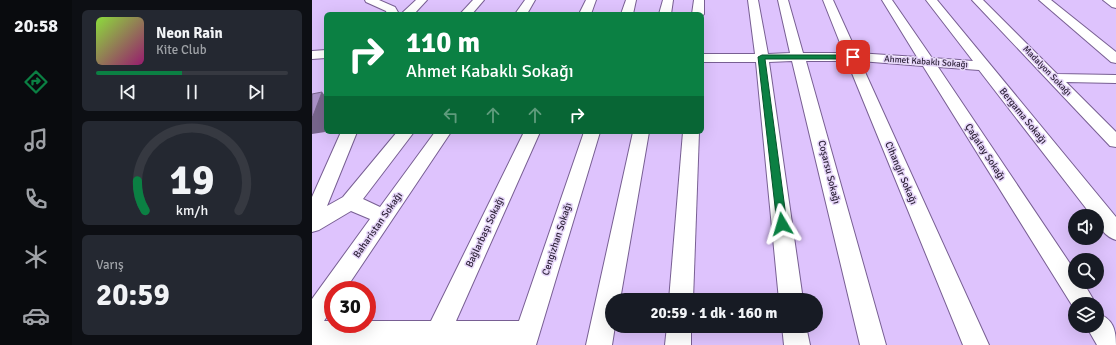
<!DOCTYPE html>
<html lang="tr">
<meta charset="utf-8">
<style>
body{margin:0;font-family:Signika,sans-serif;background:#242831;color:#f1f3f6;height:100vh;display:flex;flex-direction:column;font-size:15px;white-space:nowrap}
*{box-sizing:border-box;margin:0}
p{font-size:13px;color:#9ea1a6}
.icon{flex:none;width:22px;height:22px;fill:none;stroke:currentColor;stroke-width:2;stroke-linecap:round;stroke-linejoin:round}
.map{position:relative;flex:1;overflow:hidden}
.side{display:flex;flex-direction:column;gap:10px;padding:10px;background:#0d0f14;width:240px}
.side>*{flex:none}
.banner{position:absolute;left:12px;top:12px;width:380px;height:122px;border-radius:6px;box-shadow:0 4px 16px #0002;background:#0b8043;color:#fff;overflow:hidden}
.controls{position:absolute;left:756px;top:209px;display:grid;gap:8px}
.controls a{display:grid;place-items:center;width:36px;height:36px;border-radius:50%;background:#171b24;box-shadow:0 4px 16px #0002;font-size:20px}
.speed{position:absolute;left:12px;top:281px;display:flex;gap:8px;font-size:20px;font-weight:700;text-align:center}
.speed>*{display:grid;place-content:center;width:52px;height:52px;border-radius:50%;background:#171b24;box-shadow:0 4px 16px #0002;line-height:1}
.speed .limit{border:6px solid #d22;background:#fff;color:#111}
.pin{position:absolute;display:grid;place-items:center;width:34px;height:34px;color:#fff;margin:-17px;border-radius:8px;box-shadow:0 2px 6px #0006}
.me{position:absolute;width:44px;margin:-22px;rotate:353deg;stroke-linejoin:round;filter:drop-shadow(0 0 3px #0008)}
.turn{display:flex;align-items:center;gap:14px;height:84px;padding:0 16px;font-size:18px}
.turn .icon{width:52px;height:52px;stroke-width:2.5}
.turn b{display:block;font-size:28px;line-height:34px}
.lanes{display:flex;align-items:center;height:38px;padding:0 16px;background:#0003;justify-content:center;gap:20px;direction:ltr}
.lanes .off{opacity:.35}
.big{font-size:30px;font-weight:700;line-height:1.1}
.side .card{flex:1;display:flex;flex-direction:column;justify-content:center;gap:6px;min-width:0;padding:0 14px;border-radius:6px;background:#242831}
.side .dial{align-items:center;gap:0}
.dial svg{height:104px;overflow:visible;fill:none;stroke:#363941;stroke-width:7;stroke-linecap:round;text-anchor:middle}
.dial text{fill:#f1f3f6;stroke:none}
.song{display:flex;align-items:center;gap:12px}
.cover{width:48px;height:48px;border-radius:6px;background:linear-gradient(135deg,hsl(90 70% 55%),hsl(320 70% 35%))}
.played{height:4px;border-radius:2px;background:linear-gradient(90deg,#0b8043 45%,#363941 45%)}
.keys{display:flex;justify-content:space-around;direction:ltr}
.trip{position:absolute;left:293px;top:293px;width:218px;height:40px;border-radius:20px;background:#171b24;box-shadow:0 4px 16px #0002;font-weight:700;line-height:40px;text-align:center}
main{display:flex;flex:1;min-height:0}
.dock{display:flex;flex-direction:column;width:72px;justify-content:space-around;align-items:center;background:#090b0e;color:#9ea1a6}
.dock .icon{width:28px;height:28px}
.dock .current{color:#0b8043}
.dock b{font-size:18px;color:#f1f3f6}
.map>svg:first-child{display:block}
</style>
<main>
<nav class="dock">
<b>20:58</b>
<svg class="icon current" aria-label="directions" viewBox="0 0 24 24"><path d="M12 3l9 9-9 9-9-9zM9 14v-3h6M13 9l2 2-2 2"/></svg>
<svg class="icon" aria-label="music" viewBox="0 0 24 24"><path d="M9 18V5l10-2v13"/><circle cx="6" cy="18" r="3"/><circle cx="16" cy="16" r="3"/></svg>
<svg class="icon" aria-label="phone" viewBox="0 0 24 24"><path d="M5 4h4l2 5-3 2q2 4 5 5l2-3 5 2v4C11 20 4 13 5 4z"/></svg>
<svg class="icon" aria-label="climate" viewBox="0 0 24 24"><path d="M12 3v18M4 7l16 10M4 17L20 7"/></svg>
<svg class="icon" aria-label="car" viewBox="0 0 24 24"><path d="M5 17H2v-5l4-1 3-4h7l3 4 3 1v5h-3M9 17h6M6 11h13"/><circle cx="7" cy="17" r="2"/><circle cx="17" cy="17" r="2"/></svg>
</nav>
<section class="side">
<div class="card">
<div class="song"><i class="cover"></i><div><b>Neon Rain</b><p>Kite Club</p></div></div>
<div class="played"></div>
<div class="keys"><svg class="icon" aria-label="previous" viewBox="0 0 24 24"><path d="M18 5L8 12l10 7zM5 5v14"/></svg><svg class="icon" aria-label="pause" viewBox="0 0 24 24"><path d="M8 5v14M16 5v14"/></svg><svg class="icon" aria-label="next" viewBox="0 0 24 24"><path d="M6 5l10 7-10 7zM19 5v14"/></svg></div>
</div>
<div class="card dial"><svg viewBox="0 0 100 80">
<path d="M14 69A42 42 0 1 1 86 69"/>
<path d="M14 69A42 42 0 0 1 8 46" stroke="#0b8043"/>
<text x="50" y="56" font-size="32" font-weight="700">19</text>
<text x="50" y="72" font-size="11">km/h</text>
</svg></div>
<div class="card"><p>Varış</p><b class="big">20:59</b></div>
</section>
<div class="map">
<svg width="804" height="345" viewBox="0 0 804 345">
<rect width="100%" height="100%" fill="#dec3fd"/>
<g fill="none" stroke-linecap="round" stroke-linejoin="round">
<defs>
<g id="street">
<polygon points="53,0 67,0 83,7 87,14 75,14 74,11 54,2"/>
<polygon points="104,0 115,0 102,14 89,14"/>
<polygon points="161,0 172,0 160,14 148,14"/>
<polygon points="213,0 223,0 215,14 203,14"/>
<polygon points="274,0 284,0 279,14 267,14"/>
<polygon points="314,0 324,0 321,14 309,14"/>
<polygon points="351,0 361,0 359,14 347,14"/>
<polygon points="382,0 392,0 392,14 390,16 390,14 380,14"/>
<path d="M 436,0 L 446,0 L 456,54 L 478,53 L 466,0 L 476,0 L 491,53 L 532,53 L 511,0 L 521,0 L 545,53 L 605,57 L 570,0 L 580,0 L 620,58 L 661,61 L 614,0 L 625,0 L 804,217 L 804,240 C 794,237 785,227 785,216 L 780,216 L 667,70 L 626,67 L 763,271 L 763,282 L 771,282 L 784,304 L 763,304 L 763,310 L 611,66 L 548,61 L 677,345 L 651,345 L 535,61 L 494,61 L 574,345 L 548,345 L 480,61 L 457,62 L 491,300 L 467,300 L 444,62 L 390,62 L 390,54 L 443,54 Z"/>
<polygon points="660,0 671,0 745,74 804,75 804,83 754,82 804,132 804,147 798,146"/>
<polygon points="727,0 739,0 804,52 804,63 799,62"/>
<polygon points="791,0 804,0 804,8 800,7"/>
<polygon points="14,50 14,58 0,59 0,51"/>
<polygon points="29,132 45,132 15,206 31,197 85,132 102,132 51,199 68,207 123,132 139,132 33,290 21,290 21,307 12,321 21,321 21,324 55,324 55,321 119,321 212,132 228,132 144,321 207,321 272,132 288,132 224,345 0,345 0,299 58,219 39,211 7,230 0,232 0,197"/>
<polygon points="321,132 337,132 308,300 300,300 300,326 303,326 300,345 274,345"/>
<polygon points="371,132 387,132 381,300 357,300"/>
<path d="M 785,313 C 801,319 804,329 804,345 L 785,345 L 774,326 L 785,326 Z"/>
<polygon points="355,326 379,326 379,345 353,345"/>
<polygon points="470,326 494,326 498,345 472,345"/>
</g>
</defs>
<use href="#street" stroke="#785f93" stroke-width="2"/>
<use href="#street" fill="#fff" fill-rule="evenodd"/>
</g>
<polygon fill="#78668d" points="10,92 14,97 14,128 13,132 0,134 0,117"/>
<polygon fill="#ac92c9" stroke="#78668d" points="10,92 1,116 0,117 0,94"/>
<polygon fill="#0b8043" stroke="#07532c" points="450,55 541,55 545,57 541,59 453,59 475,224 474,227 466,227 465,224 446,57"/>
<g text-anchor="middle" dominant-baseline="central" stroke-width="3" stroke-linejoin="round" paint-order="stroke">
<g font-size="9" fill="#2e2339" stroke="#e6d6f9">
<text transform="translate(614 62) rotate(4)">Ahmet Kabaklı Sokağı</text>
<text transform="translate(735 71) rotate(46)">Madalyon Sokağı</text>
</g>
<g font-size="10" fill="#2e2339" stroke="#e6d6f9">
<text transform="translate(711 116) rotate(51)">Bergama Sokağı</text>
<text transform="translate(673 152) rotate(57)">Çağatay Sokağı</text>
<text transform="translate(517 172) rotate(76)">Coşarsu Sokağı</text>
<text transform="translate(589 173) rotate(67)">Cihangir Sokağı</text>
<text transform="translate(66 225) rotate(-55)">Baharistan Sokağı</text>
<text transform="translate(173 232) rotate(-65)">Bağlarbaşı Sokağı</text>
<text transform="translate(245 239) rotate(-72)">Cengizhan Sokağı</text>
</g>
</g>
</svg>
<div class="controls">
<a><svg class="icon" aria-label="sound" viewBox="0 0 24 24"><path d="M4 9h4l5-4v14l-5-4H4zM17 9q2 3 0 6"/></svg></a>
<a><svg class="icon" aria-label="search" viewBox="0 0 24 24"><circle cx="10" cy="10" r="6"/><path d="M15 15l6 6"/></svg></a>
<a><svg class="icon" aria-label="layers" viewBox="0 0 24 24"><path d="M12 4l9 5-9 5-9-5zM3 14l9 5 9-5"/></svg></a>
</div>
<div class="speed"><div class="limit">30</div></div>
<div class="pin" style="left:541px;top:57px;background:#d93025"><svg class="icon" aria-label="arrive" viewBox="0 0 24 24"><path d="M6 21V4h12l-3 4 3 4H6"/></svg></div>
<svg class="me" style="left:470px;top:224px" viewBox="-20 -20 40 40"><path d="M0-17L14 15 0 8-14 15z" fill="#0b8043" stroke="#fff" stroke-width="4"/></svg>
<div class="trip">20:59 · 1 dk · 160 m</div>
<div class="banner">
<div class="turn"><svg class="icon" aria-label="right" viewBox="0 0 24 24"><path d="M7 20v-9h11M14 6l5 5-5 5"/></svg><div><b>110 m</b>Ahmet Kabaklı Sokağı</div></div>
<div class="lanes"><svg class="icon off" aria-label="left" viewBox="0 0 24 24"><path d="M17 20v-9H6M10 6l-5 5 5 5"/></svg><svg class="icon off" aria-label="ahead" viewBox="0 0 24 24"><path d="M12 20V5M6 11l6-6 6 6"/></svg><svg class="icon off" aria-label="ahead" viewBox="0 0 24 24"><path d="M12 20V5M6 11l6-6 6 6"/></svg><svg class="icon" aria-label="right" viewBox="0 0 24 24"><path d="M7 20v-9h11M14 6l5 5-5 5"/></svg></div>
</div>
</div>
</main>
